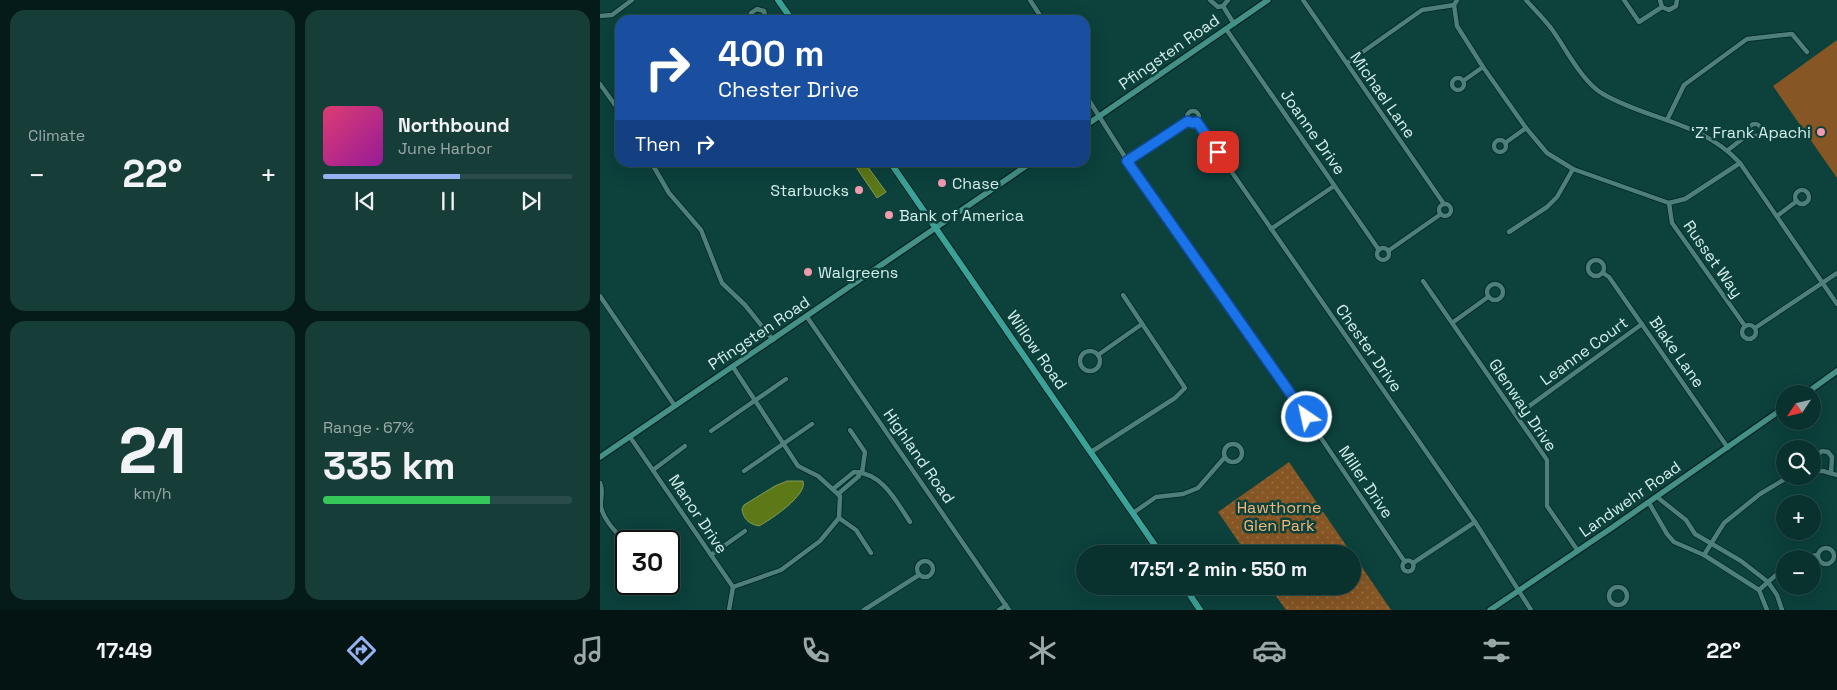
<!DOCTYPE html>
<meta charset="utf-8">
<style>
body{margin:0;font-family:"Space Grotesk",sans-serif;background:#173d39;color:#f1f3f6;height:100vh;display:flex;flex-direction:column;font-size:19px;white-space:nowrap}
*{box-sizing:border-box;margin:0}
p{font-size:16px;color:#99a9aa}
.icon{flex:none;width:28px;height:28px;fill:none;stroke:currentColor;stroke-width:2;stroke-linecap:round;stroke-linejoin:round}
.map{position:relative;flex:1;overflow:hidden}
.panel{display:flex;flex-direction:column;gap:10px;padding:10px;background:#051b19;width:600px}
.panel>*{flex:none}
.guide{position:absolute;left:15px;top:15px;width:475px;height:152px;border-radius:15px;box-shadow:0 5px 20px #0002,0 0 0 1px #294c49;background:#1a4fa0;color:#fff;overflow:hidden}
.needle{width:32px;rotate:235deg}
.controls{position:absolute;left:1176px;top:385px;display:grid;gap:10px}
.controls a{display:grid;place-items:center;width:45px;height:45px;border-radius:50%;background:#09312d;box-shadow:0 5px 20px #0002,0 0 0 1px #294c49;font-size:25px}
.speed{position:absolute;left:15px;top:530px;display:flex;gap:10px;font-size:25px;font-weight:700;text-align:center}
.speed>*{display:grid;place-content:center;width:65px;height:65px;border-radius:50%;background:#09312d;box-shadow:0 5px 20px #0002,0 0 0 1px #294c49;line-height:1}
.speed .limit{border:2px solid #111;border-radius:8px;background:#fff;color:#111}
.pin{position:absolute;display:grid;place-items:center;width:42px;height:42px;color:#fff;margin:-21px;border-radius:10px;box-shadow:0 2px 8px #0006}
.me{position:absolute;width:55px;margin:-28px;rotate:326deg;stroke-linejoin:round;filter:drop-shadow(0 0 4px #0008)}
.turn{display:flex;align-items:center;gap:18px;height:105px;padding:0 20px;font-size:22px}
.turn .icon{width:65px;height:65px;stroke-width:2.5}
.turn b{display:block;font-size:35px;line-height:42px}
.then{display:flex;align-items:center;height:48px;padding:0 20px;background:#0003;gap:10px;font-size:19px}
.big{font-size:38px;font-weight:600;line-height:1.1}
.panel .tile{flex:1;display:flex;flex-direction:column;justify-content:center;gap:8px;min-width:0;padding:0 18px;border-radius:15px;background:#173d39}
.panel .dial{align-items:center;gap:0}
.dial b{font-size:65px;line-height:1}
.song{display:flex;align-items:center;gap:15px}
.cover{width:60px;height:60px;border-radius:8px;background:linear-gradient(135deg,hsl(340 70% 55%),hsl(300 70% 35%))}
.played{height:5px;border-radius:2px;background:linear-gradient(90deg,#95b2f1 55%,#294c49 55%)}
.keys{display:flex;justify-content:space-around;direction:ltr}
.heat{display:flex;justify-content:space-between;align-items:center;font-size:28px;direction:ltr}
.charge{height:8px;border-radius:4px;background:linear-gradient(90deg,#34c759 67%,#294c49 0)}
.panel .tiles{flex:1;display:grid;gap:10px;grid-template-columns:repeat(2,1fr)}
.trip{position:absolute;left:476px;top:545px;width:285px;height:50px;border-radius:25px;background:#09312d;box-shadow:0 5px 20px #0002,0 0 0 1px #294c49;font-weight:600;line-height:50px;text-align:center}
.tab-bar{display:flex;height:80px;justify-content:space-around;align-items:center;background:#041412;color:#99a9aa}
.tab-bar .icon{width:35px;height:35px}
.tab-bar .active{color:#95b2f1}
.tab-bar b{font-size:22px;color:#f1f3f6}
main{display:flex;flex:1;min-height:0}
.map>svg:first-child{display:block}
</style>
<main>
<section class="panel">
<div class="tiles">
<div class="tile"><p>Climate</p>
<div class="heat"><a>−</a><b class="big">22°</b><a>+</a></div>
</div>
<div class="tile">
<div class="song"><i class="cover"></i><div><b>Northbound</b><p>June Harbor</p></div></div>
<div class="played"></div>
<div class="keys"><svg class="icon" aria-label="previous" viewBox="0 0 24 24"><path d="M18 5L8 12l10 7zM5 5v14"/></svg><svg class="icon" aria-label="pause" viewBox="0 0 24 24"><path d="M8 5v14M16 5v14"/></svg><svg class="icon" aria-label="next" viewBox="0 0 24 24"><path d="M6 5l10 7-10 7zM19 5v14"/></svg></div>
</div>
<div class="tile dial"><b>21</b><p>km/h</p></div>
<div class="tile"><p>Range · 67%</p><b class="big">335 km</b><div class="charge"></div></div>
</div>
</section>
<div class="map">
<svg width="1237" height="610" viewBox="0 0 1237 610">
<defs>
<pattern id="grass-dots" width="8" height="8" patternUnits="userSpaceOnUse" patternTransform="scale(1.25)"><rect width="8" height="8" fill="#865624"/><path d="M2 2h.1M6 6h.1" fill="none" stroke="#966f44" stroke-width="1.8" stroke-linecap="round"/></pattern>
</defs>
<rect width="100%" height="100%" fill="#0c413c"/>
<g fill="url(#grass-dots)">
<polygon points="689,462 752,554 647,554 618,512"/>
<polygon points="753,554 791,610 686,610 669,586 752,586"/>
</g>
<g fill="#865624">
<polygon points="1237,40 1237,178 1173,86"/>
<polygon points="687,512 692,513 697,519 704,519 705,527 699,530 683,529 679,523 680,518"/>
<polygon points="687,586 713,586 714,587 694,602 684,588"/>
</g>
<g fill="#5d7817" stroke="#819b56">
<polygon points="262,162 265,163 286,192 277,198 256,167"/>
<path d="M 187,481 L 203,481 C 208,495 170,520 159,526 C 149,524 143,519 142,509 L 144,505 L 175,486 Z"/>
</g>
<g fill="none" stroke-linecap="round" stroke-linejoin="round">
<defs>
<g id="minor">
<polyline points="430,0 443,20"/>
<polyline points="610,0 618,7 623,6 628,0"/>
<polyline points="703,0 844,204"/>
<polyline points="857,0 854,5 857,26 883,67 926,128 947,153 973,169 1069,203 1085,199 1140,163"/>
<path d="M 926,0 C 934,9 943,18 951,28 C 965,47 982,82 1003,94 C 1050,121 1101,121 1140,163 L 1237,304"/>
<polyline points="1024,0 1039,22 1062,7"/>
<polyline points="1060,0 1062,7 1069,10 1076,6 1077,0"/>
<polyline points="623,6 634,24"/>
<polyline points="0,16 12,15 32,0"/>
<polyline points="151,20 151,13 157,9 164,11 166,20"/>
<polyline points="626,29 779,250"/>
<polyline points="747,63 822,10 854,5"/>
<circle cx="858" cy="84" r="6"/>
<polyline points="863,81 883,67"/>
<polyline points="0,84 20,112"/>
<polyline points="485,94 532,168 675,370 805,562"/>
<circle cx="593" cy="117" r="6"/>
<polyline points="1067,120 1084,85 1147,39 1192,34 1207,52"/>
<polyline points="597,122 875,522 931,610"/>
<circle cx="1155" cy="130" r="6"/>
<circle cx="900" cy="146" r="6"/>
<polyline points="905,143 926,128"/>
<polyline points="1128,150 1150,133"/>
<polyline points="527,161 588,121"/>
<polyline points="51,162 69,193 101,230 122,283 145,305 173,340"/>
<circle cx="1202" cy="197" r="7"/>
<polyline points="1069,203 1072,223 1145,326"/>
<circle cx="845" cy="210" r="6"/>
<polyline points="1177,216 1197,201"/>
<polyline points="671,229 734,186"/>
<polyline points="909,232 947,207 957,197 973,169"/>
<circle cx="783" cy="254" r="6"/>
<polyline points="788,251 841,214"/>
<circle cx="996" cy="268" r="8"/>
<polyline points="1003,273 1009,277 1128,448"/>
<polyline points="823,281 947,460 947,506 978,551"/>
<circle cx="895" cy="292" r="8"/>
<polyline points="0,296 75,406"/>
<polyline points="207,317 409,610"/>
<polyline points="852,323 888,297"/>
<circle cx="1149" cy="332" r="7"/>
<polyline points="1155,328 1237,273"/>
<circle cx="490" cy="361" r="10"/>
<polyline points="498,355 542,324"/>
<polyline points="133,367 198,466 218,476 240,496 239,518"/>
<polyline points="917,415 1042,324"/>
<polyline points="250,430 265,452 262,473"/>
<polyline points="111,431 186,379"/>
<polyline points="30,437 133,587 129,610"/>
<circle cx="633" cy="453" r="9"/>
<polyline points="491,452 575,398 585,388 523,295"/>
<polyline points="53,470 85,446"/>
<polyline points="144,471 212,424"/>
<polyline points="1214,471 1223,471 1237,475"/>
<polyline points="1215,471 1215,457 1222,451 1228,452 1232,457 1231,473"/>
<path d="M 0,483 C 4,492 0,498 1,507 C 4,521 17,533 26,543"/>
<path d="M 233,489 L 254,472 C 283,473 296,501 310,522"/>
<polyline points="238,494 259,476 259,472"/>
<polyline points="1057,497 1086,520 1095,534 1141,561 1168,582 1177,595 1182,610"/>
<polyline points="1049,503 1067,534 1074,542 1104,555 1159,590 1167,610"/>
<polyline points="533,513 556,497 583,494 598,488 625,457"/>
<polyline points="239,518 256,530 271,553"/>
<circle cx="1226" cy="556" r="8"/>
<polyline points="111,555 145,531"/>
<polyline points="1104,555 1124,523 1160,494 1190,476"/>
<polyline points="1197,559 1217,555"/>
<circle cx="808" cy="566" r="5.5"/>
<circle cx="325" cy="569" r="8"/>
<polyline points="813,563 875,522"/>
<polyline points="133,587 181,570 220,541 239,518"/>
<circle cx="1018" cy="596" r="9"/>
<polyline points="1159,590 1185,567"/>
<polyline points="264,610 319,575"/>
<polyline points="399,610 406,605"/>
</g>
<g id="secondary">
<polyline points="485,126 668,0"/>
<polyline points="1205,394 1237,371"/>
<polyline points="0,457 432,162"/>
<polyline points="890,610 1013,527 1185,407"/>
</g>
<g id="primary">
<polyline points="178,0 192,20"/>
<polyline points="290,162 561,554"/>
<polyline points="584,586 600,610"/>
</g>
</defs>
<use href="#minor" stroke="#002622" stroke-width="6"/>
<use href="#secondary" stroke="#002622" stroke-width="8"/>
<use href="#primary" stroke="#002622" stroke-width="8"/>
<use href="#minor" stroke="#4e7f79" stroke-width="4.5"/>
<use href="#secondary" stroke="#459087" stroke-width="5.5"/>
<use href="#primary" stroke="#3ca196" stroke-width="6"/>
</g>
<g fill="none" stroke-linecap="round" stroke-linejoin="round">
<defs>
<polyline id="route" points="618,152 597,122 592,123 588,121 527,161 707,417"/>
</defs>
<use href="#route" stroke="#114b97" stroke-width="12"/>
<use href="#route" stroke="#1a73e8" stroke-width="9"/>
</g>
<g fill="#f29aae" stroke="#0c413c" stroke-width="2">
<circle cx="1221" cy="132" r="5"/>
<circle cx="342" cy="183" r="5"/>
<circle cx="259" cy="190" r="5"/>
<circle cx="289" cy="215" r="5"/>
<circle cx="208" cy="272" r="5"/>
</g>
<g text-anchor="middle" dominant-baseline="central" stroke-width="5" stroke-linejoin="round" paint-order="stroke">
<g font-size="16" fill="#d4eee9" stroke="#0c413c">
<text transform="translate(569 52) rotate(-35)">Pfingsten Road</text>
<text transform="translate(783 95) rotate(55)">Michael Lane</text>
<text transform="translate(713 132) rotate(55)">Joanne Drive</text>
<text transform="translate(1113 259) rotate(55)">Russet Way</text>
<text transform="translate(159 333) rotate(-34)">Pfingsten Road</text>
<text transform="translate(769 348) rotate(55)">Chester Drive</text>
<text transform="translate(437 350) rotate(55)">Willow Road</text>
<text transform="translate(984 351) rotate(-36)">Leanne Court</text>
<text transform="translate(1077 352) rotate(55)">Blake Lane</text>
<text transform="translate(923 405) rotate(56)">Glenway Drive</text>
<text transform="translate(319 456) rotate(55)">Highland Road</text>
<text transform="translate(766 482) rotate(56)">Miller Drive</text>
<text transform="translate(1030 499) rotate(-35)">Landwehr Road</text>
<text transform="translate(98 514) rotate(56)">Manor Drive</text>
</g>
<g font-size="16" fill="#d4eee9" stroke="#0c413c" text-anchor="start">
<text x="1211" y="132" text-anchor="end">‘Z’ Frank Apachi</text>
<text x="352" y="183">Chase</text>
<text x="249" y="190" text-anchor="end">Starbucks</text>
<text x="299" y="215">Bank of America</text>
<text x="218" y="272">Walgreens</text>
</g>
<g font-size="16" fill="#f9b878" stroke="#0c413c">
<text x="679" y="507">Hawthorne<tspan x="679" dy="18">Glen Park</tspan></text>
</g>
</g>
</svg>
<div class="controls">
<a><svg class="needle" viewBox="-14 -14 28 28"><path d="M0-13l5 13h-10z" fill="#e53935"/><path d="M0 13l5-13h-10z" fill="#99a9aa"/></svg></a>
<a><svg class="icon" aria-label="search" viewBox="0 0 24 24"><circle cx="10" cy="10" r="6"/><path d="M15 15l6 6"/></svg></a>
<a>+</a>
<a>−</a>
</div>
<div class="speed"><div class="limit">30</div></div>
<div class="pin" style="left:618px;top:152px;background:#d93025"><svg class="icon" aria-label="arrive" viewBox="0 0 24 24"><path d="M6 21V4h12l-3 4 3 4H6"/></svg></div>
<svg class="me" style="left:707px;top:417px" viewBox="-20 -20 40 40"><circle r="17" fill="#1a73e8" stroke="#fff" stroke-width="3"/><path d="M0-11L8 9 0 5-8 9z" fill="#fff"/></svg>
<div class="trip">17:51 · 2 min · 550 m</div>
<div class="guide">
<div class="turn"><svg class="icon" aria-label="right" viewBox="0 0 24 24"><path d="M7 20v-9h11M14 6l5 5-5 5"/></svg><div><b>400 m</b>Chester Drive</div></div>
<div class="then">Then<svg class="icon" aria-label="right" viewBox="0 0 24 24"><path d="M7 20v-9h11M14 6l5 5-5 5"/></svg></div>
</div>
</div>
</main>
<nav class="tab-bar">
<b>17:49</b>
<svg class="icon active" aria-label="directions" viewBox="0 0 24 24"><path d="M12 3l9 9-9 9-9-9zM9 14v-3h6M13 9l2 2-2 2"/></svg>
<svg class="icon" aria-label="music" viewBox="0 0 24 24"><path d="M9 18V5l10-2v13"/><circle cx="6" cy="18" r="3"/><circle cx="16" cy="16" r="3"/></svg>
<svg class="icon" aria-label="phone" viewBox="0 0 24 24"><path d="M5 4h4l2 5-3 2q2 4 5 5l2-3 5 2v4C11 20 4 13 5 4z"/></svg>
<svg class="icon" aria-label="climate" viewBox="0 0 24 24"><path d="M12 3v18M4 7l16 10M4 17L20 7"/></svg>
<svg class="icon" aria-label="car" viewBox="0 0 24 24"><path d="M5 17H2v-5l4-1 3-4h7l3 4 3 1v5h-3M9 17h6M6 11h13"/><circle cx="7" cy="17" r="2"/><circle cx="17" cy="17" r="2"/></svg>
<svg class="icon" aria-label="filters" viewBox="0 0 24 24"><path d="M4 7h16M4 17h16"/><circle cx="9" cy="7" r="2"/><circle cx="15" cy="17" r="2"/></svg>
<b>22°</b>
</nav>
